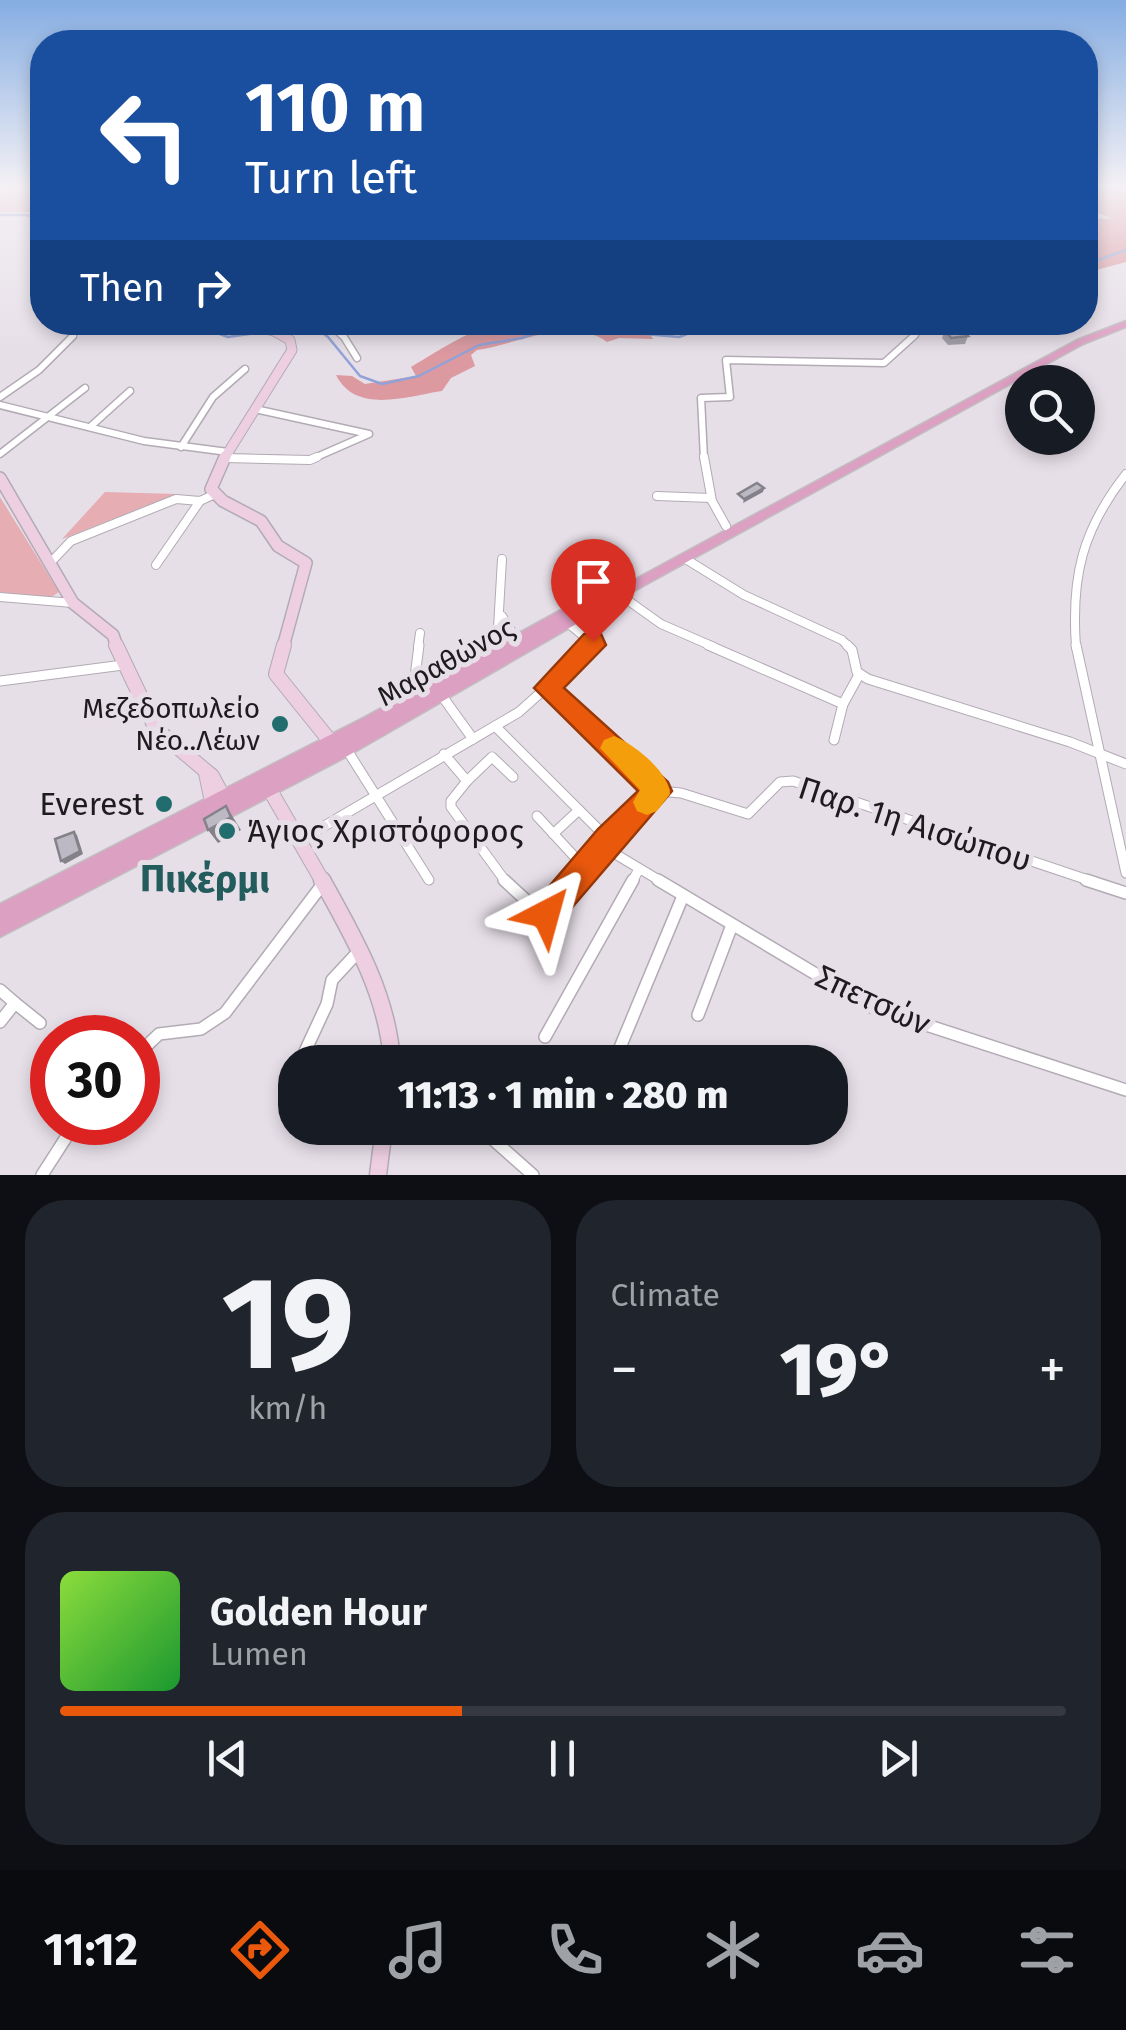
<!DOCTYPE html>
<meta charset="utf-8">
<style>
body{margin:0;font-family:"Fira Sans",sans-serif;background:#20242c;color:#f1f3f6;height:100vh;display:flex;flex-direction:column;font-size:38px;white-space:nowrap}
*{box-sizing:border-box;margin:0}
p{font-size:32px;color:#9ea1a6}
.icon{flex:none;width:55px;height:55px;fill:none;stroke:currentColor;stroke-width:2;stroke-linecap:round;stroke-linejoin:round}
.map{position:relative;height:1175px;overflow:hidden}
.panel{display:flex;flex-direction:column;gap:25px;padding:25px;background:#0d0f14;flex:1}
.panel>*{flex:none}
.banner{position:absolute;left:30px;top:30px;width:1068px;height:305px;border-radius:40px;box-shadow:0 5px 15px #0003;background:#1a4fa0;color:#fff;overflow:hidden}
.controls{position:absolute;left:1005px;top:365px;display:grid;gap:20px}
.controls a{display:grid;place-items:center;width:90px;height:90px;border-radius:50%;background:#171b24;box-shadow:0 5px 15px #0003;font-size:50px}
.speed{position:absolute;left:30px;top:1015px;display:flex;gap:20px;font-size:50px;font-weight:700;text-align:center}
.speed>*{display:grid;place-content:center;width:130px;height:130px;border-radius:50%;background:#171b24;box-shadow:0 5px 15px #0003;line-height:1}
.speed .limit{border:15px solid #d22;background:#fff;color:#111}
.pin{position:absolute;display:grid;place-items:center;width:85px;height:85px;color:#fff;margin:-102px -42px;border-radius:50% 50% 50% 0;rotate:-45deg;box-shadow:0 0 10px #0007}
.pin .icon{rotate:45deg}
.me{position:absolute;width:110px;margin:-55px;rotate:39deg;stroke-linejoin:round;filter:drop-shadow(0 0 8px #0008)}
.turn{display:flex;align-items:center;gap:35px;height:210px;padding:0 50px;font-size:45px}
.turn .icon{width:130px;height:130px;stroke-width:2.5}
.turn b{display:block;font-size:70px;line-height:85px}
.then{display:flex;align-items:center;height:95px;padding:0 50px;background:#0003;gap:20px;font-size:38px}
.big{font-size:75px;font-weight:800;line-height:1.1}
.panel .widget{flex:1;display:flex;flex-direction:column;justify-content:center;gap:15px;min-width:0;padding:0 35px;border-radius:40px;background:#20242c}
.panel .dial{align-items:center;gap:0}
.dial b{font-size:130px;line-height:1}
.song{display:flex;align-items:center;gap:30px}
.cover{width:120px;height:120px;border-radius:15px;background:linear-gradient(135deg,hsl(90 70% 55%),hsl(130 70% 35%))}
.played{height:10px;border-radius:5px;background:linear-gradient(90deg,#ea580c 40%,#363941 40%)}
.keys{display:flex;justify-content:space-around;direction:ltr}
.heat{display:flex;justify-content:space-between;align-items:center;font-size:55px;direction:ltr}
.panel .tiles{flex:1;display:grid;gap:25px;grid-template-columns:1fr 1fr}
.widget:last-child{grid-column:span 2}
.trip{position:absolute;left:278px;top:1045px;width:570px;height:100px;border-radius:40px;background:#171b24;box-shadow:0 5px 15px #0003;font-weight:800;line-height:100px;text-align:center}
.tabs{display:flex;height:160px;justify-content:space-around;align-items:center;background:#090b0e;color:#9ea1a6}
.tabs .icon{width:70px;height:70px}
.tabs .selected{color:#ea580c}
.tabs b{font-size:45px;color:#f1f3f6}
.map>svg:first-child{display:block}
</style>
<div class="map">
<svg width="1126" height="1175" viewBox="0 0 1126 1175">
<rect width="100%" height="100%" fill="#e7dfe8"/>
<g fill="#e6adb3">
<rect x="0" y="188" width="42" height="24"/>
<polygon points="105,492 177,494 62,539"/>
<polygon points="0,497 59,592 50,598 0,592"/>
</g>
<g fill="#dc99a0">
<polygon points="1085,188 1126,188 1126,262 1085,273 1085,258 1092,249 1085,247 1085,218 1112,219 1085,207"/>
<path d="M 543,323 L 586,323 L 650,334 L 653,339 L 619,338 L 607,342 C 571,316 518,344 477,350 L 471,355 L 475,366 L 451,378 L 442,391 C 408,396 356,415 336,375 L 352,376 L 365,384 L 416,376 L 411,367 C 442,349 467,330 503,323 C 517,321 530,326 543,323 Z"/>
</g>
<g fill="none" stroke-linecap="round" stroke-linejoin="round">
<g stroke="#91a2d8" stroke-width="2.5">
<polyline points="0,215 26,215 42,220"/>
<polyline points="1085,265 1126,250"/>
<polyline points="187,322 228,337 262,332"/>
<polyline points="308,322 328,337 360,376 382,384 419,376 479,345 522,338 554,326 679,337 719,322"/>
<polyline points="773,322 826,328 860,322"/>
<polyline points="274,327 291,322"/>
</g>
<defs>
<g id="street-far3">
<polyline points="327,322 344,337 357,358"/>
<polyline points="0,397 39,370 73,336"/>
<polyline points="0,405 144,441 228,452"/>
<polyline points="255,409 369,434 312,459"/>
<polyline points="90,427 130,391"/>
<polyline points="181,447 213,397 245,369"/>
<polyline points="0,454 85,388"/>
<polyline points="225,458 279,459"/>
<polyline points="704,459 701,398 730,397 726,360 884,363 915,335"/>
</g>
<g id="street-far2">
<polyline points="704,457 712,501 726,526"/>
<polyline points="225,458 310,460 317,457"/>
<polyline points="657,496 711,498"/>
<polyline points="684,558 744,595 842,640 849,647"/>
<polyline points="502,559 498,628 507,647"/>
<polyline points="51,562 71,541 176,499 200,501 215,494"/>
<polyline points="156,565 200,501"/>
<polyline points="619,594 661,624 714,647"/>
<polyline points="0,597 73,603"/>
<polyline points="502,616 518,642"/>
<polyline points="569,624 594,645 592,647"/>
<polyline points="418,647 420,633"/>
<path d="M 1076,647 C 1071,577 1082,530 1126,474"/>
</g>
<g id="street-far1">
<polyline points="419,645 415,677 423,691"/>
<polyline points="708,645 843,704"/>
<polyline points="847,645 852,650 857,672 868,679 1070,742 1126,764"/>
<polyline points="1076,645 1126,873"/>
<polyline points="0,681 123,665"/>
<polyline points="547,688 658,791"/>
<polyline points="442,696 473,739"/>
<polyline points="495,726 608,839"/>
<polyline points="834,740 843,704 859,675"/>
<polyline points="347,750 429,880"/>
<polyline points="444,754 467,781 451,801 451,807 506,882"/>
<polyline points="467,781 492,757 513,777"/>
<polyline points="658,791 681,793 748,814 780,782 793,781 1094,882"/>
<polyline points="537,816 584,867"/>
<polyline points="553,834 579,810"/>
<polyline points="297,842 519,712 594,645"/>
<polyline points="602,846 662,882"/>
<polyline points="573,882 608,839 658,791"/>
<polyline points="632,882 639,869"/>
</g>
<g id="street">
<polyline points="504,880 542,915 549,912 575,880"/>
<polyline points="658,880 871,1007 1126,1090"/>
<polyline points="1086,880 1126,893"/>
<polyline points="0,990 15,1003 0,1022"/>
<polyline points="15,1003 40,1023"/>
<polyline points="698,1015 732,925"/>
<polyline points="545,1037 633,880"/>
<polyline points="138,1054 159,1034 201,1029 225,1013 322,885"/>
<polyline points="393,1055 410,1062"/>
<polyline points="301,1060 327,1004 332,980 359,951"/>
<polyline points="614,1062 683,896"/>
<polyline points="480,1128 533,1175"/>
<polyline points="42,1175 76,1122"/>
</g>
<polyline id="secondary-far3" points="224,459 292,350 290,340 274,331 238,322"/>
<g id="secondary-far2">
<polyline points="225,457 211,489 223,501 261,521 278,546 306,563 283,647"/>
<polyline points="0,478 73,603 113,635 117,647"/>
</g>
<g id="secondary-far1">
<polyline points="116,645 156,729 212,776 227,804"/>
<polyline points="284,645 276,674 334,746"/>
<polyline points="206,773 213,807"/>
<polyline points="267,785 323,882"/>
</g>
<g id="secondary">
<path d="M 322,880 C 354,937 388,996 392,1062"/>
<polyline points="378,1175 384,1128"/>
</g>
<polygon id="primary" points="1126,321 1126,327 1083,344 623,597 344,758 0,937 0,904 365,717 625,575 633,575 634,580 1077,340"/>
</defs>
<use href="#street-far3" stroke="#b2abb4" stroke-width="9"/>
<use href="#street-far2" stroke="#b2abb4" stroke-width="10"/>
<use href="#street-far1" stroke="#b2abb4" stroke-width="11"/>
<use href="#street" stroke="#b2abb4" stroke-width="14"/>
<use href="#secondary-far3" stroke="#b2abb4" stroke-width="11"/>
<use href="#secondary-far2" stroke="#b2abb4" stroke-width="14"/>
<use href="#secondary-far1" stroke="#b2abb4" stroke-width="16"/>
<use href="#secondary" stroke="#b2abb4" stroke-width="19"/>
<use href="#primary" stroke="#c0bfc0" stroke-width="3"/>
<use href="#street-far3" stroke="#fff" stroke-width="6"/>
<use href="#street-far2" stroke="#fff" stroke-width="8"/>
<use href="#street-far1" stroke="#fff" stroke-width="9"/>
<use href="#street" stroke="#fff" stroke-width="11"/>
<use href="#secondary-far3" stroke="#edcfe1" stroke-width="9"/>
<use href="#secondary-far2" stroke="#edcfe1" stroke-width="11"/>
<use href="#secondary-far1" stroke="#edcfe1" stroke-width="14"/>
<use href="#secondary" stroke="#edcfe1" stroke-width="16"/>
<use href="#primary" fill="#dca0c2" fill-rule="evenodd"/>
</g>
<polygon fill="#a29fa9" points="945,330 968,336 965,344 948,345 942,338"/>
<g fill="#848289">
<polygon points="764,488 763,492 743,503 744,499"/>
<polygon points="226,806 241,830 218,843 208,830"/>
<polygon points="74,832 77,835 83,854 65,864 61,861"/>
</g>
<g fill="#bcb9c4" stroke="#848289" stroke-width="2.5">
<polygon points="961,329 968,336 951,338 945,330"/>
<polygon points="757,483 764,488 744,499 738,494"/>
<polygon points="226,806 231,817 208,830 204,819"/>
<polygon points="74,832 80,851 61,861 55,839"/>
</g>
<linearGradient id="sky" x2="0" y2="1"><stop stop-color="#85ade2"/><stop offset="0.53" stop-color="#f4f1f5"/><stop offset="1" stop-color="#f4f1f5" stop-opacity="0"/></linearGradient>
<rect width="1126" height="352" fill="url(#sky)"/>
<polygon fill="#ea580c" stroke="#983908" stroke-width="2.5" points="593,631 601,634 606,645 564,688 668,782 672,791 557,925 546,929 535,925 531,914 535,903 598,829 638,791 534,688 584,634"/>
<path fill="#f59e0b" d="M 614,736 C 634,744 669,772 670,794 L 657,811 L 647,815 L 637,811 L 633,802 L 640,790 L 600,748 L 604,740 Z"/>
<g fill="#216d6d" stroke="#e7dfe8" stroke-width="4">
<circle cx="280" cy="724" r="10"/>
<circle cx="164" cy="804" r="10"/>
<circle cx="227" cy="831" r="10"/>
</g>
<g text-anchor="middle" dominant-baseline="central" stroke-width="10" stroke-linejoin="round" paint-order="stroke">
<g font-size="28" fill="#1e1b1e" stroke="#e7dfe8">
<text transform="translate(446 662) rotate(-29)">Μαραθώνος</text>
</g>
<g font-size="28" fill="#1e1b1e" stroke="#e7dfe8" text-anchor="end">
<text x="260" y="708">Μεζεδοπωλείο<tspan x="260" dy="32">Νέο..Λέων</tspan></text>
</g>
<g font-size="32" fill="#1e1b1e" stroke="#e7dfe8" text-anchor="end">
<text x="144" y="804">Everest</text>
<text x="247" y="831" text-anchor="start">Άγιος Χριστόφορος</text>
</g>
<g font-size="32" fill="#1e1b1e" stroke="#e7dfe8">
<text transform="translate(915 824) rotate(18)">Παρ. 1η Αισώπου</text>
<text transform="translate(873 1000) rotate(25)">Σπετσών</text>
</g>
<g font-size="38" font-weight="bold" fill="#225c5c" stroke="#e7dfe8">
<text x="205" y="879">Πικέρμι</text>
</g>
</g>
</svg>
<div class="controls">
<a><svg class="icon" aria-label="search" viewBox="0 0 24 24"><circle cx="10" cy="10" r="6"/><path d="M15 15l6 6"/></svg></a>
</div>
<div class="speed"><div class="limit">30</div></div>
<div class="pin" style="left:593px;top:641px;background:#d93025"><svg class="icon" aria-label="arrive" viewBox="0 0 24 24"><path d="M6 21V4h12l-3 4 3 4H6"/></svg></div>
<svg class="me" style="left:546px;top:914px" viewBox="-20 -20 40 40"><path d="M0-17L14 15 0 8-14 15z" fill="#ea580c" stroke="#fff" stroke-width="4"/></svg>
<div class="trip">11:13 · 1 min · 280 m</div>
<div class="banner">
<div class="turn"><svg class="icon" aria-label="left" viewBox="0 0 24 24"><path d="M17 20v-9H6M10 6l-5 5 5 5"/></svg><div><b>110 m</b>Turn left</div></div>
<div class="then">Then<svg class="icon" aria-label="right" viewBox="0 0 24 24"><path d="M7 20v-9h11M14 6l5 5-5 5"/></svg></div>
</div>
</div>
<section class="panel">
<div class="tiles">
<div class="widget dial"><b>19</b><p>km/h</p></div>
<div class="widget"><p>Climate</p>
<div class="heat"><a>−</a><b class="big">19°</b><a>+</a></div>
</div>
<div class="widget">
<div class="song"><i class="cover"></i><div><b>Golden Hour</b><p>Lumen</p></div></div>
<div class="played"></div>
<div class="keys"><svg class="icon" aria-label="previous" viewBox="0 0 24 24"><path d="M18 5L8 12l10 7zM5 5v14"/></svg><svg class="icon" aria-label="pause" viewBox="0 0 24 24"><path d="M8 5v14M16 5v14"/></svg><svg class="icon" aria-label="next" viewBox="0 0 24 24"><path d="M6 5l10 7-10 7zM19 5v14"/></svg></div>
</div>
</div>
</section>
<nav class="tabs">
<b>11:12</b>
<svg class="icon selected" aria-label="directions" viewBox="0 0 24 24"><path d="M12 3l9 9-9 9-9-9zM9 14v-3h6M13 9l2 2-2 2"/></svg>
<svg class="icon" aria-label="music" viewBox="0 0 24 24"><path d="M9 18V5l10-2v13"/><circle cx="6" cy="18" r="3"/><circle cx="16" cy="16" r="3"/></svg>
<svg class="icon" aria-label="phone" viewBox="0 0 24 24"><path d="M5 4h4l2 5-3 2q2 4 5 5l2-3 5 2v4C11 20 4 13 5 4z"/></svg>
<svg class="icon" aria-label="climate" viewBox="0 0 24 24"><path d="M12 3v18M4 7l16 10M4 17L20 7"/></svg>
<svg class="icon" aria-label="car" viewBox="0 0 24 24"><path d="M5 17H2v-5l4-1 3-4h7l3 4 3 1v5h-3M9 17h6M6 11h13"/><circle cx="7" cy="17" r="2"/><circle cx="17" cy="17" r="2"/></svg>
<svg class="icon" aria-label="filters" viewBox="0 0 24 24"><path d="M4 7h16M4 17h16"/><circle cx="9" cy="7" r="2"/><circle cx="15" cy="17" r="2"/></svg>
</nav>
